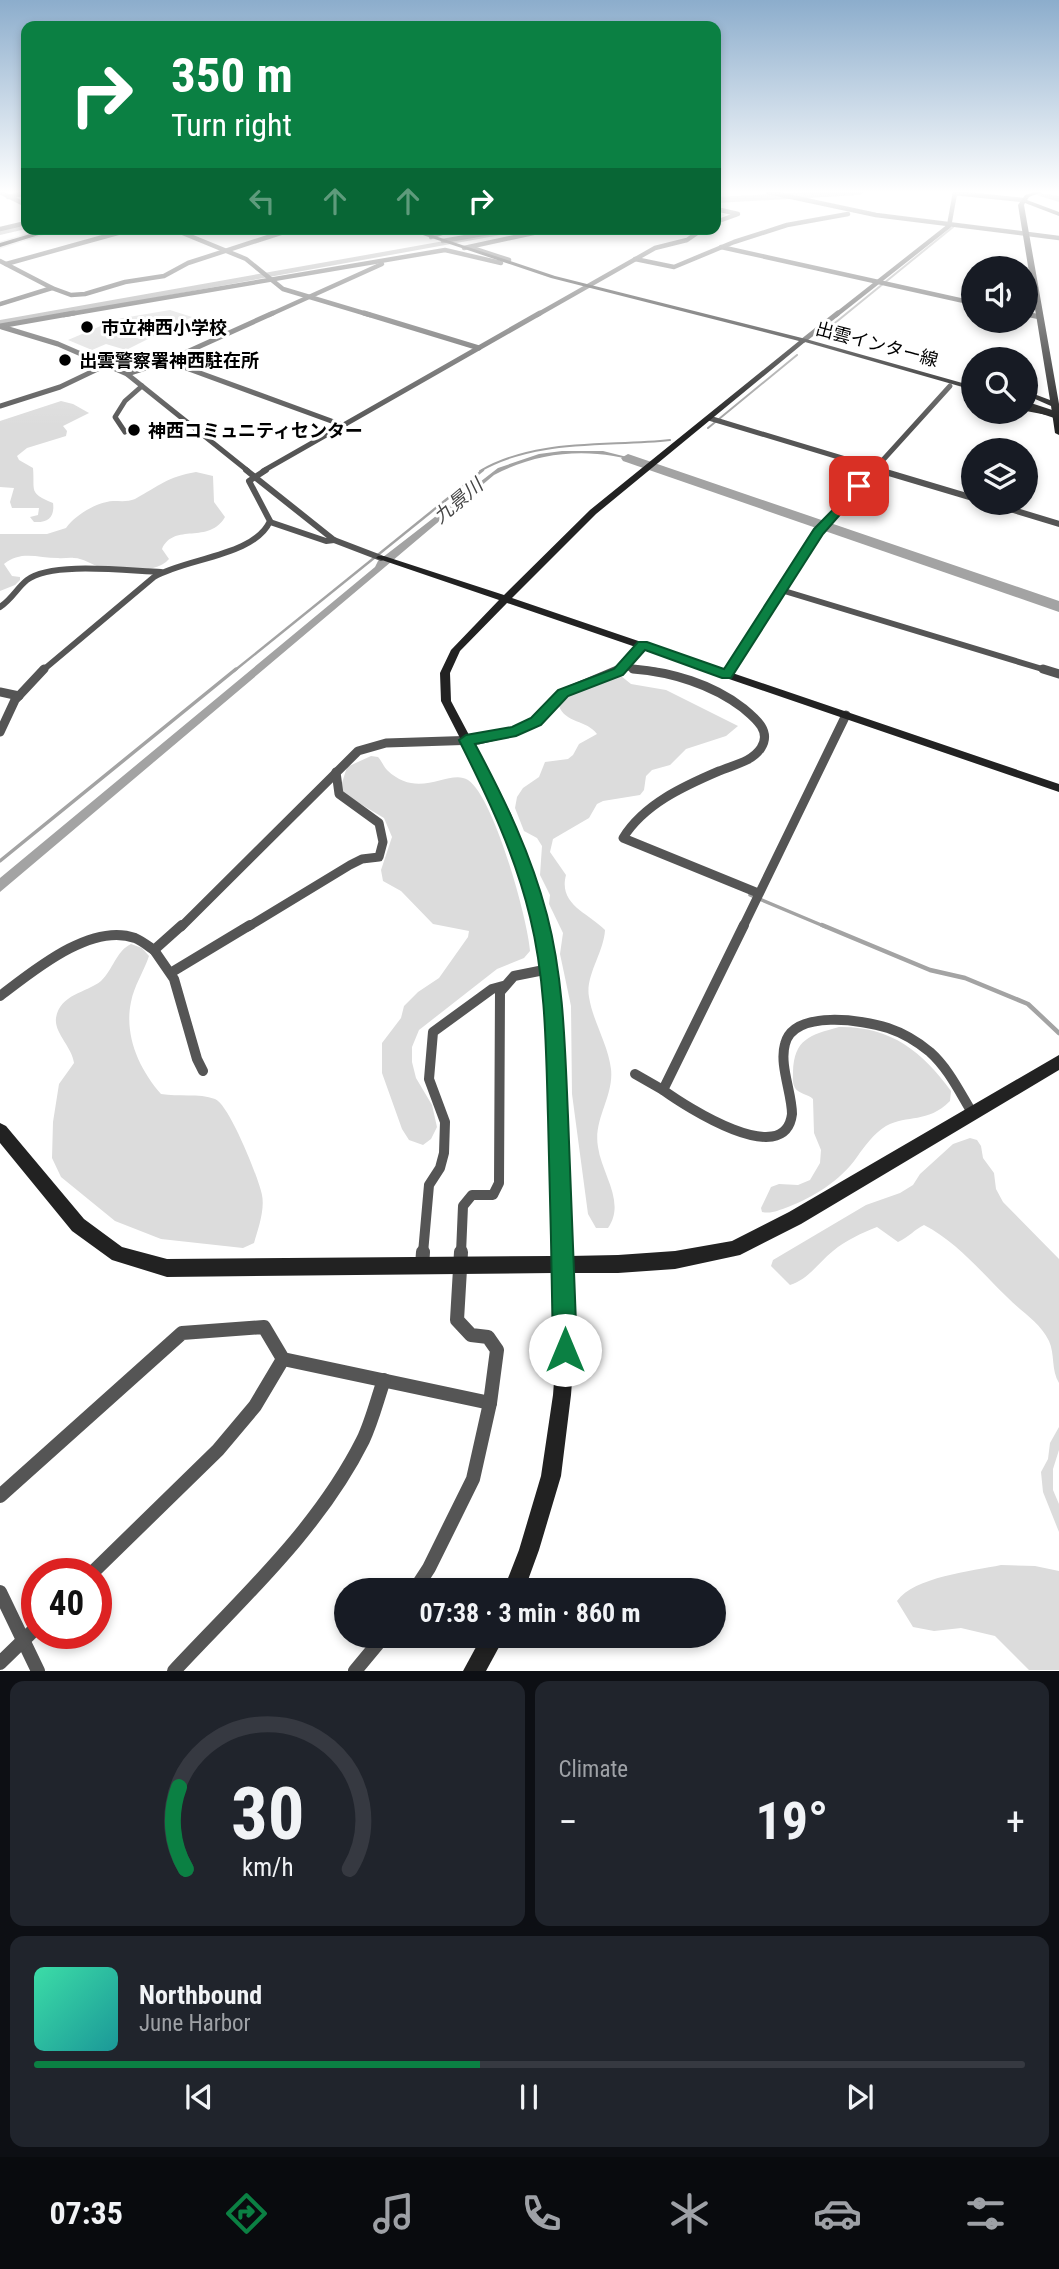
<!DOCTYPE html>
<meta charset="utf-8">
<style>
body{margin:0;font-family:"Roboto Condensed","Noto Sans JP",sans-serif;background:#20242c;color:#f1f3f6;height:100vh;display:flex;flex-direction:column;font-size:26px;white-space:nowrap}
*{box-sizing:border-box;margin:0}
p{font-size:23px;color:#9ea1a6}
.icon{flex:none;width:38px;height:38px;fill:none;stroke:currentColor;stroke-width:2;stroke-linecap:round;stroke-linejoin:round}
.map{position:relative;height:1671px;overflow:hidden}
.side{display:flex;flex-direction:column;gap:10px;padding:10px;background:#0d0f14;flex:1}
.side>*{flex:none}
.hud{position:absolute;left:21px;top:21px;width:700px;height:214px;border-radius:14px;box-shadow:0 4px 10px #0003;background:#0b8043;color:#fff;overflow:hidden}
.controls{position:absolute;left:961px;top:256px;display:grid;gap:14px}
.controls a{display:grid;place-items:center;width:77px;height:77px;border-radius:50%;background:#171b24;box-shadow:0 4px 10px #0003;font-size:35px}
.speed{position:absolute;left:21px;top:1558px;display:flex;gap:14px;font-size:35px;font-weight:700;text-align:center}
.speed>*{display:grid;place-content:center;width:91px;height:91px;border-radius:50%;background:#171b24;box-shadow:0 4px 10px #0003;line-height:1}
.speed .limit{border:10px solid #d22;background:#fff;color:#111}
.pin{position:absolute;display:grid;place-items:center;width:60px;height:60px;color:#fff;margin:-30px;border-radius:14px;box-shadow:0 4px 10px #0006}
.me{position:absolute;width:77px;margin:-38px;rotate:0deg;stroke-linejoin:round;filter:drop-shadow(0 0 5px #0008)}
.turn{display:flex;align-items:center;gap:24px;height:147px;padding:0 35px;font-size:32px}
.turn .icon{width:91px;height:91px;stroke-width:2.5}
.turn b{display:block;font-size:49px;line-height:60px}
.lanes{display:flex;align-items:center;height:66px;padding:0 35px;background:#0003;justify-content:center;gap:35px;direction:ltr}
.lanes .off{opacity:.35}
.big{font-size:52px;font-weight:700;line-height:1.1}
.side .tile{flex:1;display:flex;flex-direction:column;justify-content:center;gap:10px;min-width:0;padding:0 24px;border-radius:14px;background:#20242c}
.side .dial{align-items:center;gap:0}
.dial svg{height:182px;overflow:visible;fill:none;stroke:#363941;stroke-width:7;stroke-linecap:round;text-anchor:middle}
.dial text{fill:#f1f3f6;stroke:none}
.song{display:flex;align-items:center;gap:21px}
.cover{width:84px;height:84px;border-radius:10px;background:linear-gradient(135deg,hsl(160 70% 55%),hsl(180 70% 35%))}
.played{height:7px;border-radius:4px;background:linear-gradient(90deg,#0b8043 45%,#363941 45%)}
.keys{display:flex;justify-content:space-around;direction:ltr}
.heat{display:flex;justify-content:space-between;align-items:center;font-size:38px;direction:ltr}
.side .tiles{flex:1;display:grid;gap:10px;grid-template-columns:1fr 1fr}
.tile:last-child{grid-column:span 2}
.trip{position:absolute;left:334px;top:1578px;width:392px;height:70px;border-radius:35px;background:#171b24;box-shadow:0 4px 10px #0003;font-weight:700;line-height:70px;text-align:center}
.tab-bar{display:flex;height:112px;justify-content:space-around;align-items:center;background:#090b0e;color:#9ea1a6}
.tab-bar .icon{width:49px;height:49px}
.tab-bar .current{color:#0b8043}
.tab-bar b{font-size:32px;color:#f1f3f6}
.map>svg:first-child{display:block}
</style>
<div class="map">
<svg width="1059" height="1671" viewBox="0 0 1059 1671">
<rect width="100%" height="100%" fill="#fff"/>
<g fill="#dcdcdc">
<polygon points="170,310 192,317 126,350 106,344 92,350 68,340 117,319"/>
<path d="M 61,401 L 73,404 L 89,413 L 63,426 L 67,431 L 66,436 L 27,448 L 17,456 L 19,460 L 33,468 C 35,491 28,493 53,503 C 55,517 48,523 34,522 L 30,517 L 38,515 L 39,508 L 12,508 L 10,502 L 14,488 L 0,487 L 0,421 Z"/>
<path d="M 196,472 L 213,476 L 214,502 L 225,517 C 209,545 174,522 162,549 L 169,559 C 157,574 118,572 100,567 C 92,565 83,558 74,558 C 69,557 63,559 58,558 C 38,558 21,550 4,564 L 12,576 L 20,577 L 20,580 L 15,585 L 0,591 L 0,534 L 47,534 L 66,528 C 75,515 97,502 113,501 C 121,501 128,502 135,499 C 159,486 167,477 196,472 Z"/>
<path d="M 621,676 L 631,684 L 666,690 L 738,726 L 726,736 L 686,749 L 670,765 L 652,770 L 646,776 L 644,790 L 640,795 L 603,801 L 597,804 L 589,818 L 553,839 L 550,852 L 566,875 C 558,905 589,913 605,930 C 604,952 585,976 589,997 C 593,1022 608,1044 611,1069 C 614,1097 593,1119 598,1147 C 602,1175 626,1202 608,1228 L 596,1228 L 588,1214 L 572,1094 L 571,1006 L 560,954 L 563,933 L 549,904 L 550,895 L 540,875 L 542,846 L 537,838 L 524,831 L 515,808 L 517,797 L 523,788 L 539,777 L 545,762 L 568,759 L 573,755 L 579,744 L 597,734 C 587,720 565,723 559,706 C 567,687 601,679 621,676 Z"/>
<path d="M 371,756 L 378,757 C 382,761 383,766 387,770 C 419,801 449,768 468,780 C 494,797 528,920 530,951 L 524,958 L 497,969 L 419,1030 L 412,1047 L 412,1062 L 416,1078 L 432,1105 L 437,1127 L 431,1139 L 423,1145 L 409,1140 L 402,1129 L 382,1073 L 382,1043 L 401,1018 L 404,1006 L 418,992 L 439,978 L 468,937 L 469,931 L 433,924 L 401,891 L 383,881 L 381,870 L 392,837 L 384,818 L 342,793 L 341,786 L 347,767 Z"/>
<path d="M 131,944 L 142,948 L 149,956 C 144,971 134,986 131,1002 C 124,1035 139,1069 161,1094 C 178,1097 199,1093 215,1099 C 229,1104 259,1179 262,1195 C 265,1210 258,1229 254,1243 L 243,1248 L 161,1239 L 115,1221 L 61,1177 L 52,1158 L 53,1122 L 59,1084 L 74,1063 C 72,1047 54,1033 56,1018 C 60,994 86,993 101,981 C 113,970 116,951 131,944 Z"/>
<path d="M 839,1027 C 890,1026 922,1051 951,1091 L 950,1101 C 927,1124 908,1114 886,1126 C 874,1133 864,1147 857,1157 C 840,1181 814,1197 788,1207 C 779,1210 772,1214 762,1212 L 761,1208 L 771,1187 L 779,1184 L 798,1185 L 810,1180 L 820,1163 L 821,1150 L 814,1133 L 813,1099 C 808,1094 799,1094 795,1088 C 792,1083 793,1077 793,1072 C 794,1039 810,1035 839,1027 Z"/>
<path d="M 970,1138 L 977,1140 L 981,1146 L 983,1158 L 994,1173 L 996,1189 L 1003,1202 L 1059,1259 L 1059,1383 C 1051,1370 1055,1354 1049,1341 C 1039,1321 1021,1312 1007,1297 C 981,1272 957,1242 924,1225 C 915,1229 909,1237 898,1242 L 877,1227 C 862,1233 846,1240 833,1251 C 818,1263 809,1279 790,1285 L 771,1266 L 773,1260 L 866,1205 L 900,1193 L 913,1185 L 920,1174 L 953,1144 Z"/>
<polygon points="1059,1427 1059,1450 1053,1469 1053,1490 1059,1504 1059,1532 1043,1492 1041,1472 1048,1459 1050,1443"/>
<path d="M 1001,1565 L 1035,1566 L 1059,1571 L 1059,1670 L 1029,1670 L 995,1636 L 961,1628 L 934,1631 L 913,1627 L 897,1601 C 914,1577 972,1571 1001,1565 Z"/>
</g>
<path fill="#a3a3a3" d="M 562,451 L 603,451 L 647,462 L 645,464 C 595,447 541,450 494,475 L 0,892 L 0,878 L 375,567 L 378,561 L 498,468 L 539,454 Z"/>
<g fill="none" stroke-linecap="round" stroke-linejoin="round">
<g stroke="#a3a3a3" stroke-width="2">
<polyline points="830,327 953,227"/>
<polyline points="708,428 797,355"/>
<path d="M 480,471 C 537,438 607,447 670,440"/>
</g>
<polyline stroke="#a3a3a3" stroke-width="2.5" points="234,671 483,470"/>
<g stroke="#a3a3a3" stroke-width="3.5">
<polyline points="0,861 236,669"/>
<polyline points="750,895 826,927"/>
</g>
<polyline stroke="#a3a3a3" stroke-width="4.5" points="822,925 930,970 965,978 1028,1004 1059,1033"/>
<g fill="#a3a3a3" fill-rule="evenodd">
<polygon points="812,192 864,192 860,195 716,203 716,197"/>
<polygon points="1033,192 1059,196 1059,202 1034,194"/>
<polygon points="26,223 26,229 0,235 0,229"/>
<polygon points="512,229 533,229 0,326 0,320"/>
<polygon points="628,454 1059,601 1059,612 623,461 621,458"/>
</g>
<defs>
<polygon id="highway" points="47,229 58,229 0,247 0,243"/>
</defs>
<use href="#highway" stroke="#dbdbdb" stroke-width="3"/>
<g stroke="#555" stroke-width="4.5">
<polyline points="0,192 26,205"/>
<polyline points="768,192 876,215 1059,238"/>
<polyline points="8,197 26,193"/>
<polyline points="716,209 738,214 716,222"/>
<polyline points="0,229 26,223"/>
<polyline points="173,229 246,259 283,289 370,315"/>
<polyline points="431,237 453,229"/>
<polyline points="443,241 511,229"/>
<polyline points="721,247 973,303"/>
<polyline points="464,248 552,229"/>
<polyline points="472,248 509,260"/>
<polyline points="635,259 674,267 734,242 787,225 848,214"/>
<polyline points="0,261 52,288 71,295 85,294 125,282 164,276 188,263 293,229"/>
<polyline points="6,264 132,229"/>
<polyline points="0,304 52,288"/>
<polyline points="1026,314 1031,315"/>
<polyline points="64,315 445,250 501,263"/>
<polyline points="269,315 382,264"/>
<polyline points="537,315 655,248 687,240 703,229"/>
<polyline points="836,315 949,226 955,193 1023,200"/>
</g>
<g stroke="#555" stroke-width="5">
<polyline points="364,313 479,348"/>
<polyline points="1026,314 1040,317"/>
<polyline points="0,326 74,313"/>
<polyline points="2,327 58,344 127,374 248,471"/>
<polyline points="804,340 838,313"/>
<polyline points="167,361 345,426"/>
<polyline points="127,374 167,361 273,313"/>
<polyline points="0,406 60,387 106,365"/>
<polyline points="709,418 885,471"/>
<polyline points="125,432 115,417 125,401 142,386"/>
<polyline points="263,471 540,313"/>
<polyline points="873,471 950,386"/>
</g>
<g stroke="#555" stroke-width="6">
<polyline points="246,470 334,540 381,558"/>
<polyline points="879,470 973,498"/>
<polyline points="987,502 1059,524"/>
<polyline points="270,522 326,541 334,540"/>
<polyline points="781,590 1049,671"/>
<path d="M 0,607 C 12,599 17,588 27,580 C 51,561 129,571 161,572"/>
<polyline points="623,667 657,671"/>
<path d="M 42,671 L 154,577 C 186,558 255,556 270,521 L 249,481 L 266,470"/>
<polyline points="619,671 643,645"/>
<polyline points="729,671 818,532 874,470"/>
</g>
<g stroke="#555" stroke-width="9">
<path d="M 633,669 C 671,672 712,684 743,708 C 755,718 772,731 761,748 C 752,762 733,765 719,771 C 684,786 644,804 623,838 L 758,893"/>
<polyline points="1043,669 1059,674"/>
<polyline points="727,674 730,669"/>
<polyline points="0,692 19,696"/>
<polyline points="0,732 15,700 44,669"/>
<polyline points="181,927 358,751 386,743 478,740 516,731 536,721 563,693 620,669"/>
<polyline points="248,927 350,865 362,859 379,857 383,842 379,823 339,794 336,772"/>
<polyline points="743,927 846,715"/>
</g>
<g stroke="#555" stroke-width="10">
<path d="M 744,925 L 663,1090 C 685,1106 785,1171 792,1114 C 792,1093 779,1065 785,1044 C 794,1009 863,1020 888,1028 C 903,1033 918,1042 930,1052 C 949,1069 960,1093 973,1114"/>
<polyline points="154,950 174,979 197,1059 203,1071"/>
<polyline points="172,972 250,925"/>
<path d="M 0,996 C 33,971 91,922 135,938 C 142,941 148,946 154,950 L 182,925"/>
<polyline points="635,1074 663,1090"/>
<polyline points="423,1253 429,1185 440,1168 444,1153 445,1122 429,1079 433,1032 492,989 503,986"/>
<polyline points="461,1253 463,1206 472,1195 493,1195 499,1183 500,992 514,976 549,969"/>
</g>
<g stroke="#555" stroke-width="14">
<polyline points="422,1266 423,1252"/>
<polyline points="0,1496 182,1333 264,1327 283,1359 490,1403"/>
<polyline points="92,1573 218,1450 255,1406 283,1359"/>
<polyline points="414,1591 429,1568 473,1479 490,1403 497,1350 488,1337 471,1335 457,1320 461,1252"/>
<polyline points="0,1592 38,1671"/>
<polyline points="0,1663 37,1627"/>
<path d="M 174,1671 C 241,1599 318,1530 363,1440 C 372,1421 377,1400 384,1380"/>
<polyline points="355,1671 384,1636"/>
</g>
<g fill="#222" fill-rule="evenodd">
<polygon points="1034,192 1042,192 1029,197 1027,200 1059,212 1059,216 1025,203 1024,205 1059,404 1059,435 1055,433 1051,406 1026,395 1026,391 1050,400 1018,205 1025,195"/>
<polygon points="405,229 414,229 555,276 806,339 973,386 973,390 805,342 596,514 512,598 1059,784 1059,792 507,603 460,651 450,673 451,701 511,814 530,864 546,917 556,969 562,1037 569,1256 618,1255 675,1251 732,1241 789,1212 1059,1055 1059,1070 801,1224 740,1255 675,1269 618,1273 571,1273 576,1328 571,1395 561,1476 539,1550 524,1591 503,1591 519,1550 541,1476 553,1395 558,1328 553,1273 167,1277 112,1260 72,1231 0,1143 0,1123 6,1126 84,1219 122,1247 167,1259 552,1256 548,1037 542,969 532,917 518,864 499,814 441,701 440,673 451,650 499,600 376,558 378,556 384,556 504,595 590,510 799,341 551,278"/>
<polygon points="1026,407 1050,411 1051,413 1047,415 1026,411"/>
<polygon points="482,1636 505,1636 486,1671 463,1671"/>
</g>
<use href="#highway" fill="#000" fill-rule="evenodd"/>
<polyline stroke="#222" stroke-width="7" points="1026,405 1059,416"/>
</g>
<linearGradient id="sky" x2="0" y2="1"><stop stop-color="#8cadcc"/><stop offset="0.45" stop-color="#fff"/><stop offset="1" stop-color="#fff" stop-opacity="0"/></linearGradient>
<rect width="1059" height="426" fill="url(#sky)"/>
<path fill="#0b8043" stroke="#07532c" stroke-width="2" d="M 859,483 L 865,486 L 823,534 L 731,678 L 722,678 L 645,650 L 623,675 L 568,696 L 541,725 L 516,736 L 475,744 C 505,800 531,854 547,915 C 564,980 565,1049 568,1116 C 571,1194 574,1272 577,1350 L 574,1358 L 565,1362 L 557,1358 L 553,1350 C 552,1272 550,1195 548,1117 C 546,1050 546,982 530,917 C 515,854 488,798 459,740 L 466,735 L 512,727 L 531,718 L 558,690 L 614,669 L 638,642 L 647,642 L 724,669 L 814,529 Z"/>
<g fill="#000" stroke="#fff" stroke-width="2.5">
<circle cx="87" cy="327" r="7"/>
<circle cx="65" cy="360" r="7"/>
<circle cx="134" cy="430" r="7"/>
</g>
<g text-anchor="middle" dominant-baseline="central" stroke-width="6" stroke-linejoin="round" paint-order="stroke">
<g font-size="18" font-weight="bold" fill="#000" stroke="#fff" text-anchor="start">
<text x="101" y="327">市立神西小学校</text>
<text x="79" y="360">出雲警察署神西駐在所</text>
<text x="148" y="430">神西コミュニティセンター</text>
</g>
<g font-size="18" fill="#000" stroke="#fff">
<text transform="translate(877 344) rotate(15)">出雲インター線</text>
</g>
<g font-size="19" font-style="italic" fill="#444" stroke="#fff">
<text transform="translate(458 501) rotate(-40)">九景川</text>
</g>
</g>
</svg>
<div class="controls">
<a><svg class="icon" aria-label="sound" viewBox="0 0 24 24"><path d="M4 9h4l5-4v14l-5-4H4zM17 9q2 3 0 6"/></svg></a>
<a><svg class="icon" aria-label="search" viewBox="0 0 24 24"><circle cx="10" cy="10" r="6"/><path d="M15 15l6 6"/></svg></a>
<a><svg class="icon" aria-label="layers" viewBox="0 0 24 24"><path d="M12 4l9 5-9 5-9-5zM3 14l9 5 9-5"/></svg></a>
</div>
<div class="speed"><div class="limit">40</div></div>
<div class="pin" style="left:859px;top:486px;background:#d93025"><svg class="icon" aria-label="arrive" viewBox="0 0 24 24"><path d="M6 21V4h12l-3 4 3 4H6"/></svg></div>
<svg class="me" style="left:565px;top:1350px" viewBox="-20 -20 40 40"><circle r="19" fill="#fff"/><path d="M0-13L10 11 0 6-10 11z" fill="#0b8043"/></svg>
<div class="trip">07:38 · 3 min · 860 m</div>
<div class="hud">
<div class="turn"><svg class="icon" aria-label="right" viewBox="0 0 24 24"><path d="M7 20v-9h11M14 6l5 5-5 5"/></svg><div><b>350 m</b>Turn right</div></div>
<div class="lanes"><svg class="icon off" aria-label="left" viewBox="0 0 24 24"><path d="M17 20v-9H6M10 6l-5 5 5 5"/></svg><svg class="icon off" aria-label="ahead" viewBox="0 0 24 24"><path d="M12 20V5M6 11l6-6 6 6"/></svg><svg class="icon off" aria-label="ahead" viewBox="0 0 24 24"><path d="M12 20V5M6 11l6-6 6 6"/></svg><svg class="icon" aria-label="right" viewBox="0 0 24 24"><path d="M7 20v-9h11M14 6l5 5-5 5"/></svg></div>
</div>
</div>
<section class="side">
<div class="tiles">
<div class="tile dial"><svg viewBox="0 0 100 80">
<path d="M14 69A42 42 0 1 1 86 69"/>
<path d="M14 69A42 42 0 0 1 11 33" stroke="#0b8043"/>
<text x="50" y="56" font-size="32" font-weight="700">30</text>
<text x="50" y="72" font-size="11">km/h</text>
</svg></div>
<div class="tile"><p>Climate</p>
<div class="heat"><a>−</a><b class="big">19°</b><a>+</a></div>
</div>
<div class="tile">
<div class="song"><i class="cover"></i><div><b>Northbound</b><p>June Harbor</p></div></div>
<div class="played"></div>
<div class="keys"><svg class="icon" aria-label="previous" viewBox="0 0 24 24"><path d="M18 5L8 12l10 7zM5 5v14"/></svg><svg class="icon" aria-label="pause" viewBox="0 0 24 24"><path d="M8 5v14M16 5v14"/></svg><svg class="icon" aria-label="next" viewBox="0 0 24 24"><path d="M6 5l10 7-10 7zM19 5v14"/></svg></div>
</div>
</div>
</section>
<nav class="tab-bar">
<b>07:35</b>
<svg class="icon current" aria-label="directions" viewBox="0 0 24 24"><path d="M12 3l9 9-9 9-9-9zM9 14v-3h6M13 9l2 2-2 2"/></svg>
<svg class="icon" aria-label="music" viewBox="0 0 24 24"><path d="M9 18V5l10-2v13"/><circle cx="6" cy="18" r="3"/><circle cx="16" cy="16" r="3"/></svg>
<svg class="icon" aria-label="phone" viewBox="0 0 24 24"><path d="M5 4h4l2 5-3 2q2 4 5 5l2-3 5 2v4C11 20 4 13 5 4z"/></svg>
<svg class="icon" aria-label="climate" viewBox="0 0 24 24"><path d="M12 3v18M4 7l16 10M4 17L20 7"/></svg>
<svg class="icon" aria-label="car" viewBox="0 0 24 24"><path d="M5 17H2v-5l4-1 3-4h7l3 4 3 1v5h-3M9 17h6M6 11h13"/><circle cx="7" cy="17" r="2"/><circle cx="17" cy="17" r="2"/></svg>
<svg class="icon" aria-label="filters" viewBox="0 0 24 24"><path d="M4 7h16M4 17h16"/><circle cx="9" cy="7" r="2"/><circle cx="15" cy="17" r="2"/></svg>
</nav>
